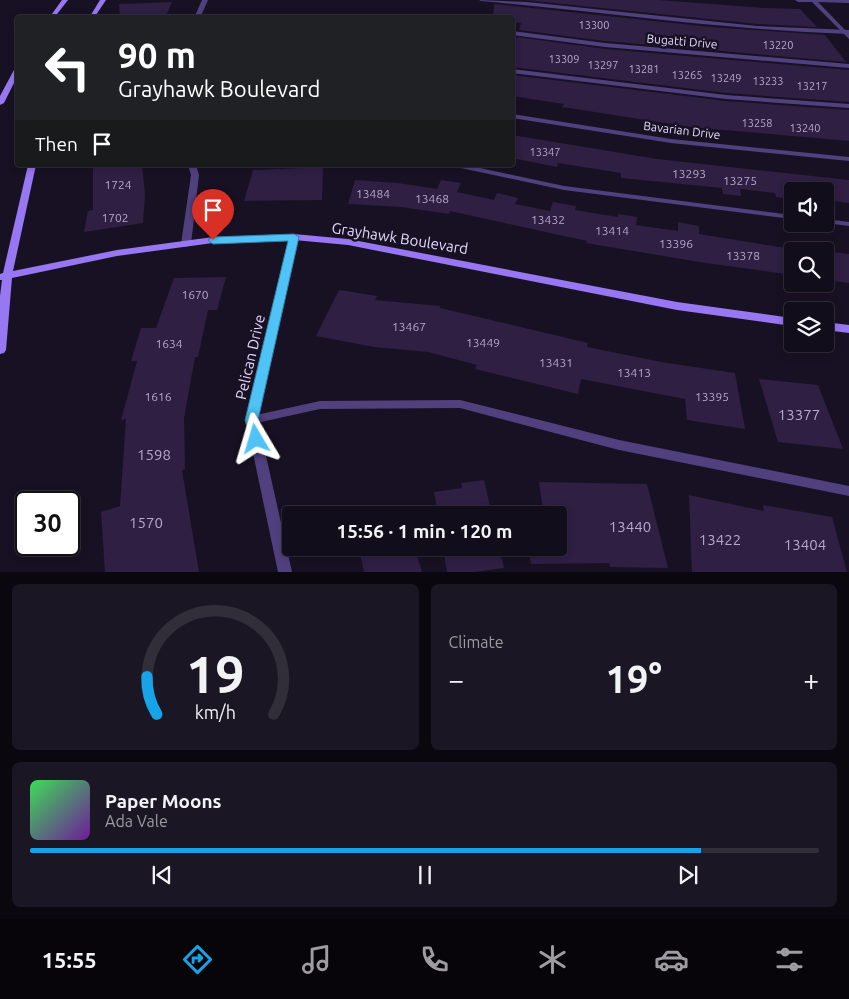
<!DOCTYPE html>
<meta charset="utf-8">
<style>
body{margin:0;font-family:Ubuntu,sans-serif;background:#1b1623;color:#f1f3f6;height:100vh;display:flex;flex-direction:column;font-size:19px;white-space:nowrap}
*{box-sizing:border-box;margin:0}
p{font-size:16px;color:#9c9ca2}
.icon{flex:none;width:28px;height:28px;fill:none;stroke:currentColor;stroke-width:2;stroke-linecap:round;stroke-linejoin:round}
.map{position:relative;height:572px;overflow:hidden}
.panel{display:flex;flex-direction:column;gap:12px;padding:12px;background:#0a070e;flex:1}
.panel>*{flex:none}
.hud{position:absolute;left:15px;top:15px;width:500px;height:152px;border-radius:5px;box-shadow:0 2px 8px #0003,0 0 0 1px #312d39;background:#202124;color:#fff;overflow:hidden}
.buttons{position:absolute;left:784px;top:182px;display:grid;gap:10px}
.buttons a{display:grid;place-items:center;width:50px;height:50px;border-radius:5px;background:#120d1a;box-shadow:0 2px 8px #0003,0 0 0 1px #312d39;font-size:25px}
.speed{position:absolute;left:15px;top:491px;display:flex;gap:10px;font-size:25px;font-weight:700;text-align:center}
.speed>*{display:grid;place-content:center;width:65px;height:65px;border-radius:50%;background:#120d1a;box-shadow:0 2px 8px #0003,0 0 0 1px #312d39;line-height:1}
.speed .limit{border:2px solid #111;border-radius:8px;background:#fff;color:#111}
.pin{position:absolute;display:grid;place-items:center;width:42px;height:42px;color:#fff;margin:-51px -21px;border-radius:50% 50% 50% 0;rotate:-45deg;box-shadow:0 0 5px #0007}
.pin .icon{rotate:45deg}
.me{position:absolute;width:55px;margin:-28px;rotate:353deg;stroke-linejoin:round;filter:drop-shadow(0 0 4px #0008)}
.turn{display:flex;align-items:center;gap:18px;height:105px;padding:0 20px;font-size:22px}
.turn .icon{width:65px;height:65px;stroke-width:2.5}
.turn b{display:block;font-size:35px;line-height:42px}
.then{display:flex;align-items:center;height:48px;padding:0 20px;background:#0003;gap:10px;font-size:19px}
.big{font-size:38px;font-weight:700;line-height:1.1}
.panel .card{flex:1;display:flex;flex-direction:column;justify-content:center;gap:8px;min-width:0;padding:0 18px;border-radius:8px;background:#1b1623}
.panel .dial{align-items:center;gap:0}
.dial svg{height:130px;overflow:visible;fill:none;stroke:#312d39;stroke-width:7;stroke-linecap:round;text-anchor:middle}
.dial text{fill:#f1f3f6;stroke:none}
.song{display:flex;align-items:center;gap:15px}
.cover{width:60px;height:60px;border-radius:8px;background:linear-gradient(135deg,hsl(130 70% 55%),hsl(280 70% 35%))}
.played{height:5px;border-radius:2px;background:linear-gradient(90deg,#16a3e8 85%,#312d39 85%)}
.keys{display:flex;justify-content:space-around;direction:ltr}
.heat{display:flex;justify-content:space-between;align-items:center;font-size:28px;direction:ltr}
.panel .tiles{flex:1;display:grid;gap:12px;grid-template-columns:1fr 1fr}
.card:last-child{grid-column:span 2}
.trip{position:absolute;left:282px;top:506px;width:285px;height:50px;border-radius:5px;background:#120d1a;box-shadow:0 2px 8px #0003,0 0 0 1px #312d39;font-weight:700;line-height:50px;text-align:center}
.tabs{display:flex;height:80px;justify-content:space-around;align-items:center;background:#07050a;color:#9c9ca2}
.tabs .icon{width:35px;height:35px}
.tabs .selected{color:#16a3e8}
.tabs b{font-size:22px;color:#f1f3f6}
.map>svg:first-child{display:block}
</style>
<div class="map">
<svg width="849" height="572" viewBox="0 0 849 572">
<rect width="100%" height="100%" fill="#181123"/>
<g fill="#2e1f43">
<polygon points="524,0 659,0 765,8 800,9 817,27 757,24"/>
<polygon points="172,2 165,18 120,18 119,4"/>
<polygon points="494,4 711,27 825,35 846,62 605,41 519,30 521,23 512,22 512,18 493,18"/>
<polygon points="517,37 605,49 849,70 849,102 726,93 512,67 512,51"/>
<polygon points="512,75 726,101 849,110 849,141 691,127 562,107 564,104 512,96"/>
<polygon points="512,135 657,159 849,180 849,203 826,200 825,191 792,191 792,199 776,197 775,193 740,189 741,196 723,194 722,188 621,178 621,173 558,163 557,167 512,158"/>
<polygon points="93,165 142,165 145,195 143,223 84,232 88,211 93,210"/>
<polygon points="323,167 322,200 244,201 253,170"/>
<polygon points="355,180 398,183 437,189 441,180 461,183 457,192 494,200 497,193 518,198 515,204 550,211 553,202 576,206 575,210 618,217 618,214 637,217 636,225 678,231 678,222 699,226 699,234 792,249 792,275 699,262 586,243 587,241 450,211 449,214 401,207 348,204"/>
<polygon points="825,251 849,254 849,283 825,280"/>
<polygon points="226,277 217,310 208,310 198,357 195,357 184,418 185,470 182,470 199,572 105,572 101,512 120,506 126,419 121,420 137,361 131,361 141,328 156,328 174,278"/>
<polygon points="339,290 377,296 375,300 440,306 440,308 588,343 587,347 661,362 735,373 745,429 687,420 685,399 581,379 578,394 475,369 477,365 428,352 374,347 316,336"/>
<polygon points="759,379 818,385 843,449 778,442"/>
<polygon points="484,480 492,515 438,515 434,492 462,488 461,483"/>
<polygon points="539,482 647,484 668,568 610,567 609,563 531,564 528,548 559,548 559,515 544,515"/>
<polygon points="689,495 764,511 763,505 832,517 847,572 692,572"/>
<polygon points="359,548 415,548 422,572 364,572"/>
<polygon points="443,548 499,548 504,568 475,572 447,572"/>
</g>
<g fill="none" stroke-linecap="round" stroke-linejoin="round">
<g fill="#51407e" fill-rule="evenodd">
<path d="M 479,0 L 527,2 L 757,26 L 849,30 L 849,34 C 726,30 604,12 481,1 Z"/>
<polygon points="512,69 726,95 849,104 849,108 726,99 512,73"/>
<polygon points="452,165 466,165 564,186 792,215 792,219 564,190 456,167"/>
<polygon points="825,219 849,222 849,226 825,223"/>
<polygon points="460,400 619,440 849,486 849,496 619,450 460,408 320,409 252,424 248,423 247,420 248,417 252,416 320,401"/>
</g>
<g fill="#51407e" fill-rule="evenodd">
<polygon points="202,0 208,0 200,18 194,18"/>
<polygon points="795,0 849,0 849,3 818,2 849,34 849,39 812,2 798,2"/>
<polygon points="512,31 605,43 849,64 849,68 605,47 512,35"/>
<polygon points="512,114 671,139 849,157 849,161 671,143 512,118"/>
<polygon points="188,165 196,165 199,175 191,244 186,247 181,244 191,175"/>
<polygon points="294,234 299,237 258,420 292,572 278,572 246,420 289,237"/>
</g>
<g fill="#9777f2" fill-rule="evenodd">
<polygon points="62,0 68,0 54,18 49,18"/>
<polygon points="100,0 106,0 94,18 89,18"/>
<polygon points="18,66 18,75 4,103 0,105 0,96 15,68"/>
<polygon points="28,165 36,165 13,271 117,250 213,237 294,234 348,239 677,302 792,318 792,326 677,310 348,245 294,240 213,243 117,256 12,278 6,350 4,353 0,354 0,296 2,280 0,280 0,274 3,273"/>
<polygon points="825,322 849,325 849,333 825,330"/>
</g>
</g>
<polygon fill="#4fc3f7" stroke="#337fa1" points="294,234 299,237 258,420 263,439 261,443 256,445 251,443 245,420 288,241 213,244 208,240 213,237"/>
<g text-anchor="middle" dominant-baseline="central" stroke-width="5" stroke-linejoin="round" paint-order="stroke">
<g font-size="11" fill="#b6a9cd">
<text x="594" y="25">13300</text>
<text x="778" y="45">13220</text>
<text x="564" y="59">13309</text>
<text x="603" y="65">13297</text>
<text x="644" y="69">13281</text>
<text x="687" y="75">13265</text>
<text x="726" y="78">13249</text>
<text x="768" y="81">13233</text>
<text x="812" y="86">13217</text>
<text x="757" y="123">13258</text>
<text x="805" y="128">13240</text>
<text x="545" y="152">13347</text>
</g>
<g font-size="12" fill="#e3d7fb" stroke="#181123">
<text transform="translate(682 41) rotate(5)">Bugatti Drive</text>
<text transform="translate(682 130) rotate(7)">Bavarian Drive</text>
</g>
<g font-size="12" fill="#b6a9cd">
<text x="689" y="173">13293</text>
<text x="740" y="180">13275</text>
<text x="118" y="184">1724</text>
<text x="373" y="193">13484</text>
<text x="432" y="198">13468</text>
<text x="115" y="217">1702</text>
<text x="548" y="219">13432</text>
<text x="612" y="230">13414</text>
<text x="676" y="243">13396</text>
<text x="743" y="255">13378</text>
<text x="195" y="294">1670</text>
<text x="409" y="326">13467</text>
<text x="483" y="342">13449</text>
<text x="169" y="343">1634</text>
<text x="556" y="362">13431</text>
<text x="634" y="372">13413</text>
<text x="158" y="396">1616</text>
<text x="712" y="396">13395</text>
</g>
<g font-size="15" fill="#e3d7fb" stroke="#181123">
<text transform="translate(400 238) rotate(9)">Grayhawk Boulevard</text>
<text transform="translate(250 357) rotate(-77)">Pelican Drive</text>
</g>
<g font-size="15" fill="#b6a9cd">
<text x="799" y="414">13377</text>
<text x="154" y="454">1598</text>
<text x="146" y="522">1570</text>
<text x="630" y="526">13440</text>
<text x="720" y="539">13422</text>
<text x="805" y="544">13404</text>
</g>
</g>
</svg>
<div class="buttons">
<a><svg class="icon" aria-label="sound" viewBox="0 0 24 24"><path d="M4 9h4l5-4v14l-5-4H4zM17 9q2 3 0 6"/></svg></a>
<a><svg class="icon" aria-label="search" viewBox="0 0 24 24"><circle cx="10" cy="10" r="6"/><path d="M15 15l6 6"/></svg></a>
<a><svg class="icon" aria-label="layers" viewBox="0 0 24 24"><path d="M12 4l9 5-9 5-9-5zM3 14l9 5 9-5"/></svg></a>
</div>
<div class="speed"><div class="limit">30</div></div>
<div class="pin" style="left:213px;top:240px;background:#d93025"><svg class="icon" aria-label="arrive" viewBox="0 0 24 24"><path d="M6 21V4h12l-3 4 3 4H6"/></svg></div>
<svg class="me" style="left:256px;top:439px" viewBox="-20 -20 40 40"><path d="M0-17L14 15 0 8-14 15z" fill="#4fc3f7" stroke="#fff" stroke-width="4"/></svg>
<div class="trip">15:56 · 1 min · 120 m</div>
<div class="hud">
<div class="turn"><svg class="icon" aria-label="left" viewBox="0 0 24 24"><path d="M17 20v-9H6M10 6l-5 5 5 5"/></svg><div><b>90 m</b>Grayhawk Boulevard</div></div>
<div class="then">Then<svg class="icon" aria-label="arrive" viewBox="0 0 24 24"><path d="M6 21V4h12l-3 4 3 4H6"/></svg></div>
</div>
</div>
<section class="panel">
<div class="tiles">
<div class="card dial"><svg viewBox="0 0 100 80">
<path d="M14 69A42 42 0 1 1 86 69"/>
<path d="M14 69A42 42 0 0 1 8 46" stroke="#16a3e8"/>
<text x="50" y="56" font-size="32" font-weight="700">19</text>
<text x="50" y="72" font-size="11">km/h</text>
</svg></div>
<div class="card"><p>Climate</p>
<div class="heat"><a>−</a><b class="big">19°</b><a>+</a></div>
</div>
<div class="card">
<div class="song"><i class="cover"></i><div><b>Paper Moons</b><p>Ada Vale</p></div></div>
<div class="played"></div>
<div class="keys"><svg class="icon" aria-label="previous" viewBox="0 0 24 24"><path d="M18 5L8 12l10 7zM5 5v14"/></svg><svg class="icon" aria-label="pause" viewBox="0 0 24 24"><path d="M8 5v14M16 5v14"/></svg><svg class="icon" aria-label="next" viewBox="0 0 24 24"><path d="M6 5l10 7-10 7zM19 5v14"/></svg></div>
</div>
</div>
</section>
<nav class="tabs">
<b>15:55</b>
<svg class="icon selected" aria-label="directions" viewBox="0 0 24 24"><path d="M12 3l9 9-9 9-9-9zM9 14v-3h6M13 9l2 2-2 2"/></svg>
<svg class="icon" aria-label="music" viewBox="0 0 24 24"><path d="M9 18V5l10-2v13"/><circle cx="6" cy="18" r="3"/><circle cx="16" cy="16" r="3"/></svg>
<svg class="icon" aria-label="phone" viewBox="0 0 24 24"><path d="M5 4h4l2 5-3 2q2 4 5 5l2-3 5 2v4C11 20 4 13 5 4z"/></svg>
<svg class="icon" aria-label="climate" viewBox="0 0 24 24"><path d="M12 3v18M4 7l16 10M4 17L20 7"/></svg>
<svg class="icon" aria-label="car" viewBox="0 0 24 24"><path d="M5 17H2v-5l4-1 3-4h7l3 4 3 1v5h-3M9 17h6M6 11h13"/><circle cx="7" cy="17" r="2"/><circle cx="17" cy="17" r="2"/></svg>
<svg class="icon" aria-label="filters" viewBox="0 0 24 24"><path d="M4 7h16M4 17h16"/><circle cx="9" cy="7" r="2"/><circle cx="15" cy="17" r="2"/></svg>
</nav>
